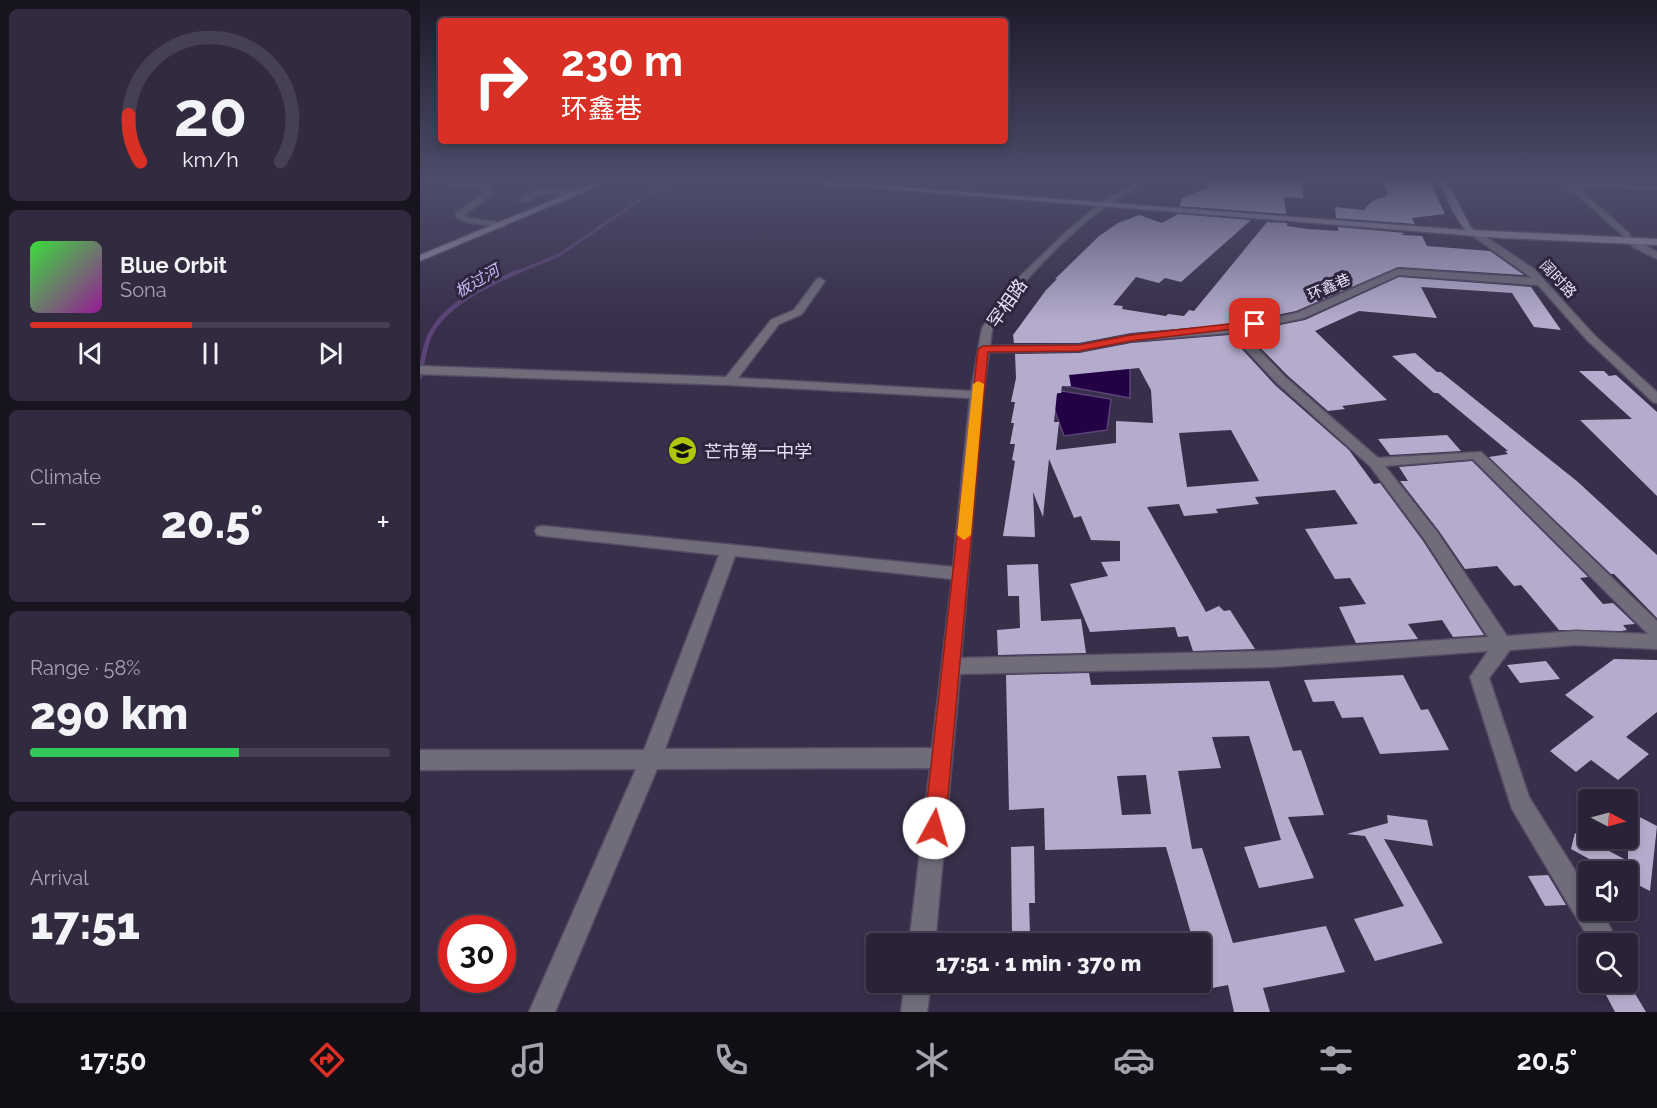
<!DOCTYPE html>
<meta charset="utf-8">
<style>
body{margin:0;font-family:Raleway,"Noto Sans SC",sans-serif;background:#322b40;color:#f1f3f6;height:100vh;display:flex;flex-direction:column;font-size:22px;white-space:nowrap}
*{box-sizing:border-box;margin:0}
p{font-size:20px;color:#a5a4ae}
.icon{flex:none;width:33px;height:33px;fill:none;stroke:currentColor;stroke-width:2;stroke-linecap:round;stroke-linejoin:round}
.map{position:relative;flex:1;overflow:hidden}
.panel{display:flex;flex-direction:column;gap:9px;padding:9px;background:#17131f;width:420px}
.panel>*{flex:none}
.hud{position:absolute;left:18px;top:18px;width:570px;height:126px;border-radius:6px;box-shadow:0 3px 9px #0003,0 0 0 2px #464053;background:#d93025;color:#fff;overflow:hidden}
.needle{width:39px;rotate:96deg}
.buttons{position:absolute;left:1158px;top:789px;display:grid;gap:12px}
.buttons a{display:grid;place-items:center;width:60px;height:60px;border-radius:6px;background:#2a2338;box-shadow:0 3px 9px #0003,0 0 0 2px #464053;font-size:30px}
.speed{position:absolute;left:18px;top:915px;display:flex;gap:12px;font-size:30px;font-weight:700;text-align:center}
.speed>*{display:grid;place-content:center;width:78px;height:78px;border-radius:50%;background:#2a2338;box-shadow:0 3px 9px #0003,0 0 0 2px #464053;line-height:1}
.speed .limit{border:9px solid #d22;background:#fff;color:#111}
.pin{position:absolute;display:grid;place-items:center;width:51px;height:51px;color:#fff;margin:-26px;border-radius:12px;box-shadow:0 3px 9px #0006}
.me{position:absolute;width:66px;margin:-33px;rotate:6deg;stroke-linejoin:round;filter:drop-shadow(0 0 4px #0008)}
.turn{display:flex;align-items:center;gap:21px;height:126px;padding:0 24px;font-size:27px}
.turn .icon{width:78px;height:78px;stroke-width:2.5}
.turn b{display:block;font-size:42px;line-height:51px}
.big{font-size:45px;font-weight:800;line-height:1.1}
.panel .tile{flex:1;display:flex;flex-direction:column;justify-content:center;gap:9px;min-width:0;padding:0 21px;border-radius:9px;background:#322b40}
.panel .dial{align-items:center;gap:0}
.dial svg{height:156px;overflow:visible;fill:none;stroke:#464053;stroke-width:7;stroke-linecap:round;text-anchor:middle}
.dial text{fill:#f1f3f6;stroke:none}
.song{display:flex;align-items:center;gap:18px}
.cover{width:72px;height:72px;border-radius:9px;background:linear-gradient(135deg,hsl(120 70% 55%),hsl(300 70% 35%))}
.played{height:6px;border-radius:3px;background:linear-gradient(90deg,#d93025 45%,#464053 45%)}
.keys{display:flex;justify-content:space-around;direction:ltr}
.heat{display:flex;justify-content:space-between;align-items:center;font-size:33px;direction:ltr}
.charge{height:9px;border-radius:4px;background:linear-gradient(90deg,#34c759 58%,#464053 0)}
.trip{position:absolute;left:446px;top:933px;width:345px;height:60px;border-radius:6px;background:#2a2338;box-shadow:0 3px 9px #0003,0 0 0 2px #464053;font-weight:800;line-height:60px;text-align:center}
.menu{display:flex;height:96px;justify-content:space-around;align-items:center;background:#110e16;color:#a5a4ae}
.menu .icon{width:42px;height:42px}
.menu .on{color:#d93025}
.menu b{font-size:27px;color:#f1f3f6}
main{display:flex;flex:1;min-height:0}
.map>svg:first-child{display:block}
</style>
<main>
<section class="panel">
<div class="tile dial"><svg viewBox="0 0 100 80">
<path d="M14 69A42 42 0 1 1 86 69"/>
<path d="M14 69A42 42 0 0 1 8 45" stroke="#d93025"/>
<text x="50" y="56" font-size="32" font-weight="700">20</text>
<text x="50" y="72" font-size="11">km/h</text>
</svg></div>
<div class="tile">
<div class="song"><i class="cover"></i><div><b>Blue Orbit</b><p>Sona</p></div></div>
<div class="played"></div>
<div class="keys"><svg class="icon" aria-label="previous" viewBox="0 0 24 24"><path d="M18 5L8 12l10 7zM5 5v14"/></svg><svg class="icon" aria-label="pause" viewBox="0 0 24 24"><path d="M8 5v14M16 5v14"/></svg><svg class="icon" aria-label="next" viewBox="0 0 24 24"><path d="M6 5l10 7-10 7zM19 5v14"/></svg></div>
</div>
<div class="tile"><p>Climate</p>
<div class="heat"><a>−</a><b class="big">20.5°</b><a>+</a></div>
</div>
<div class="tile"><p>Range · 58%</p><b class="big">290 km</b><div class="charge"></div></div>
<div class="tile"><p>Arrival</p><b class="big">17:51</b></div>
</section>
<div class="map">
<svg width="1237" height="1012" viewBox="0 0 1237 1012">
<rect width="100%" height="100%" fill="#382f4a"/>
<g fill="#220145" stroke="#5c4479" stroke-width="1.5">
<polygon points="710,362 710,398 639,385 645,372"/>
<polygon points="642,391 691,399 687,430 644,436 630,397"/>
</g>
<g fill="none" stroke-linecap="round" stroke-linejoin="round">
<polyline stroke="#5c4479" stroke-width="3" points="93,274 139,255 224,197 254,180"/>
<path stroke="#5c4479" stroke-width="4.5" d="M 0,377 C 2,363 4,348 10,335 C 25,304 67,285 97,272"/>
</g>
<g fill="#b5accd" fill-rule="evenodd">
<polygon points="787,180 882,180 883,198 864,197 866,214 760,206 762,198 789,187"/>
<polygon points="963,180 1009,180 1025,214 992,218 995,224 916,218 915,207 944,210 951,202 968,195"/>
<polygon points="758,214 831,220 761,282 745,278 739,283 716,277 693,305 703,306 702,309 746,316 748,314 764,316 769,310 774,311 847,222 867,223 867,226 888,229 918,231 918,227 985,233 981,235 1002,236 1007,246 1070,251 1104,275 978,267 876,311 813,324 711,333 659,343 594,343 593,335 626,290 637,279 635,279 679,236 698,223 719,215 742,223"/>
<polygon points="979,277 1111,287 1141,330 1114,327 1092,293 1001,287 1017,318 939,311 895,331 967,400 922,406 925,409 908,411 867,375 825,332 885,320"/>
<path d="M 809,335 L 855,385 L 929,450 L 954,484 L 960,483 L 1003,541 L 1064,635 L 1033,637 L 1022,620 L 988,624 L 998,639 L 936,643 L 919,607 L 946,604 L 930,578 L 915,579 L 885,529 L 938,524 L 915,490 L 835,497 L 839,504 L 796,509 L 798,513 L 764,516 L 759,504 L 727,507 L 786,612 L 799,606 L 804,611 L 810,610 L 835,649 L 773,651 L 768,636 L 758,637 L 755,627 L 670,632 L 650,584 L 688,576 L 681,562 L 700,561 L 700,541 L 671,540 L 661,516 L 654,518 L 629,459 L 623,517 L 613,492 L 615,537 L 583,536 L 595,461 L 592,460 L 595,444 L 590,444 L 594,423 L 591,423 L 595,402 L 591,402 L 596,378 L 595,354 L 659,353 L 711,343 ZM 719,368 L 731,390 L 733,423 L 696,421 L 696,443 L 636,450 L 639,422 L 634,422 L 637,393 L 641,393 L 642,386 L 651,386 L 649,375 ZM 811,430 L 839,481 L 767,487 L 759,433 Z"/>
<polygon points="995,353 1017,372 1021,372 1158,482 1237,555 1237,618 1194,574 1191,574 1069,457 1088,454 1085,451 1088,451 1018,393 1014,393 972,356"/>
<polygon points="1159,371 1184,371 1189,376 1196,375 1237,412 1237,496 1160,420 1212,419"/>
<polygon points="1027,435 1041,451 970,455 958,439"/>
<polygon points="1052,461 1168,577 1160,578 1183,604 1193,603 1215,624 1203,625 1207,630 1201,631 1139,630 1101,585 1094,586 1077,566 1045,569 1019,531 980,481 988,481 979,467"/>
<polygon points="618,564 621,621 661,619 666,653 578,655 577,630 600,628 599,596 588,596 587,565"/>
<polygon points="1194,659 1237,660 1237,712 1206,737 1229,754 1198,780 1171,760 1156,772 1130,751 1174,717 1145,695"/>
<polygon points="1126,661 1140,679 1100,683 1087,665"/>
<path d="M 669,673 L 671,685 L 849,681 L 873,751 L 881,750 L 904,815 L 868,817 L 894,878 L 839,888 L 824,847 L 861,840 L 829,736 L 792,737 L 801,768 L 758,771 L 772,849 L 782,848 L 813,943 L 906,926 L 925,972 L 843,988 L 850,1012 L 814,1012 L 808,985 L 787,989 L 780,965 L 780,944 L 774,944 L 746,847 L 625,850 L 624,808 L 589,810 L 586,675 ZM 726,775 L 731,814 L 702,815 L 697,776 Z"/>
<polygon points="983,675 1001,710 1008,709 1029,750 960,754 943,717 922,718 914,701 893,702 884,680"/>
<polygon points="1208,811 1237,826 1230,891 1208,880 1208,872 1193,872 1151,849 1155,833 1208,861"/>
<polygon points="967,815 1007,820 1013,846 964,839 1023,943 955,961 934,919 984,906 945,836 927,834 968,823"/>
<polygon points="614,846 615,903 609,903 610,935 592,936 591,847"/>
<polygon points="1128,875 1146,905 1125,906 1108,876"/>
<polygon points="1214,992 1226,1012 1195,1012 1185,993"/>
</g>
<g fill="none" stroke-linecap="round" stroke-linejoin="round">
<defs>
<g id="minor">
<polygon points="0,180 9,180 0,184"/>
<polygon points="28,180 72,186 72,195 44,215 48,218 84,223 84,227 46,222 36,217 36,213 65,192 65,190 28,184"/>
<path d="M 714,180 L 722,180 C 712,196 704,194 689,204 C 658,225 587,293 573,327 C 571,333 571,340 570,346 L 659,345 L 711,335 L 813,326 L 877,313 L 978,269 L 1112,278 L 1046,231 L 1046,227 L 1049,226 L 1114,269 L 1175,336 L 1237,392 L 1237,403 L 1233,402 L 1167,340 L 1118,285 L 979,275 L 884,318 L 821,331 L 865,377 L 958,458 L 1061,452 L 1237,621 L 1237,649 L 1156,645 L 1090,650 L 1069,678 L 1109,797 L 1168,891 L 1168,910 L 1181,910 L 1199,944 L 1172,944 L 1092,809 L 1050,677 L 1068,651 L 853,667 L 540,674 L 515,944 L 489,944 L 510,768 L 237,769 L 135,1012 L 109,1012 L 216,769 L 0,770 L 0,750 L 224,750 L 299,555 L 123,536 L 117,535 L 115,531 L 117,527 L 123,526 L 533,567 L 550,398 L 309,385 L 0,374 L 0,366 L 306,377 L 351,320 L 374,310 L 397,279 L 400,278 L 405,281 L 382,314 L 359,324 L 318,378 L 551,391 L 562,328 L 592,284 L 646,232 L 684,200 L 709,188 ZM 810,333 L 857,383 L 950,466 L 1005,540 L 1068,637 L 853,651 L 541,658 L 563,395 L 569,352 L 659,351 L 711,341 ZM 1053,459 L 1228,634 L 1156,631 L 1087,636 L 1017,532 L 965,466 ZM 315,556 L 532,579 L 512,748 L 245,749 Z"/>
<polygon points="1145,180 1237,186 1237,190 1157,187 1210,234 1210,238 1207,239 1145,184"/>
<polygon points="122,189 162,190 166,192 162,194 122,194 105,202 98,200 105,194"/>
<polygon points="1209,239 1215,239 1237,252 1237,259 1213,247 1208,241"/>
<polygon points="485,982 511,982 507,1012 481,1012"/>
</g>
<g id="secondary">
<polygon points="181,180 192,180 0,261 0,255"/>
<polygon points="354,180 389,180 1045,230 1034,213 1018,180 1026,180 1052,230 1237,239 1237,245 1081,238"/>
</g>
</defs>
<use href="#minor" stroke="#544b65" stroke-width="3"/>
<use href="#secondary" stroke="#544b65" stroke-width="3"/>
<use href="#minor" fill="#706c7a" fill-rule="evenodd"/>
<use href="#secondary" fill="#918ba0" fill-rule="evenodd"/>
</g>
<linearGradient id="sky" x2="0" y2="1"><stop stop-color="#1f1a29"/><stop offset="0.56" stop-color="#4d4d6b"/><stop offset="1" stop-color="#4d4d6b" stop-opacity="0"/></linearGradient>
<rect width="1237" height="322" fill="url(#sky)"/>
<polygon fill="#d93025" stroke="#8d1f18" stroke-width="1.5" points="835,321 839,322 839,326 711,341 659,351 568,352 525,828 522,835 514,838 507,835 504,828 558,349 563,346 659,345 711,335"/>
<polygon fill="#f59e0b" points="558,381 564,384 551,535 544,540 537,535 553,384"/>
<defs>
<symbol id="school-disc" viewBox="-11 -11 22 22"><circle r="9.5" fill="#aec509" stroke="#2e253f"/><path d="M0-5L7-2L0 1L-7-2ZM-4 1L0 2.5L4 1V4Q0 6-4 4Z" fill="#111"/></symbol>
</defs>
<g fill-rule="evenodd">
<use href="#school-disc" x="246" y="434" width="33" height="33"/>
</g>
<g text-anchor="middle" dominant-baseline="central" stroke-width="6" stroke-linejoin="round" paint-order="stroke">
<g font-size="15" fill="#e5e1f2" stroke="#2e253f">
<text transform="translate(1138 279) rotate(47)">阔时路</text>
<text transform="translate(909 287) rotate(-23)">环鑫巷</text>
</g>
<g font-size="16" font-style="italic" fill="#cbb9f5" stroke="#2e253f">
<text transform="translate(57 281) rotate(-30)">板过河</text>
</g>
<g font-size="18" fill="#e5e1f2" stroke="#2e253f">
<text transform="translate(587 303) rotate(-55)">罕相路</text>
</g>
<g font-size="18" fill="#e5e1f2" stroke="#2e253f" text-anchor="start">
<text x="284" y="451">芒市第一中学</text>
</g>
</g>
</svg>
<div class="buttons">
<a><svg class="needle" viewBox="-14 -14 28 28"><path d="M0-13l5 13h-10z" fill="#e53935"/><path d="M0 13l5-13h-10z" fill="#a5a4ae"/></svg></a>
<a><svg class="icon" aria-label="sound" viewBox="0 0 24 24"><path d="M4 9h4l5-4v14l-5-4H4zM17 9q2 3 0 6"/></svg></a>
<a><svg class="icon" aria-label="search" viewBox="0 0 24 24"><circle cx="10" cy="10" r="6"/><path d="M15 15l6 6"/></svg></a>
</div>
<div class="speed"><div class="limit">30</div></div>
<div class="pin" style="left:835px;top:324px;background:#d93025"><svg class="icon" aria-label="arrive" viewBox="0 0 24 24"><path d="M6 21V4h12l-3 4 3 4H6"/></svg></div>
<svg class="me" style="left:514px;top:828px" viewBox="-20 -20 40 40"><circle r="19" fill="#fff"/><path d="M0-13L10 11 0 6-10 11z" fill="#d93025"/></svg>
<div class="trip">17:51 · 1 min · 370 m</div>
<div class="hud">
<div class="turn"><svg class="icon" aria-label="right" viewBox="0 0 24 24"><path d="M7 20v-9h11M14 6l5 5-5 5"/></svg><div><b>230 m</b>环鑫巷</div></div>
</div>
</div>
</main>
<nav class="menu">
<b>17:50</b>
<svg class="icon on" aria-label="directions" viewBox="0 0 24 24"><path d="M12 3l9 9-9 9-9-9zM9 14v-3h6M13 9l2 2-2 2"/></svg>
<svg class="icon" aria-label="music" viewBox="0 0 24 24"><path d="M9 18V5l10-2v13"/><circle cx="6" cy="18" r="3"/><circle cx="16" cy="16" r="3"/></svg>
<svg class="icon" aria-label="phone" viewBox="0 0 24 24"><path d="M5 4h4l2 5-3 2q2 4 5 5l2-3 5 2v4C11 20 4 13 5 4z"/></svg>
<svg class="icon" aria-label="climate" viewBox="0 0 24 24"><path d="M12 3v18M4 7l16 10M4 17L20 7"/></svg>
<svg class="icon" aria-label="car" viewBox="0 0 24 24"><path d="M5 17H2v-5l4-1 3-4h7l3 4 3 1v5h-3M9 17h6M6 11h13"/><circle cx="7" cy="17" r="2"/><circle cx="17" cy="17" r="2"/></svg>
<svg class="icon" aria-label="filters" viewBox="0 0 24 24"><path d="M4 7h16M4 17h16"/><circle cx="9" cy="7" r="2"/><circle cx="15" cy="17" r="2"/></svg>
<b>20.5°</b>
</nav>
